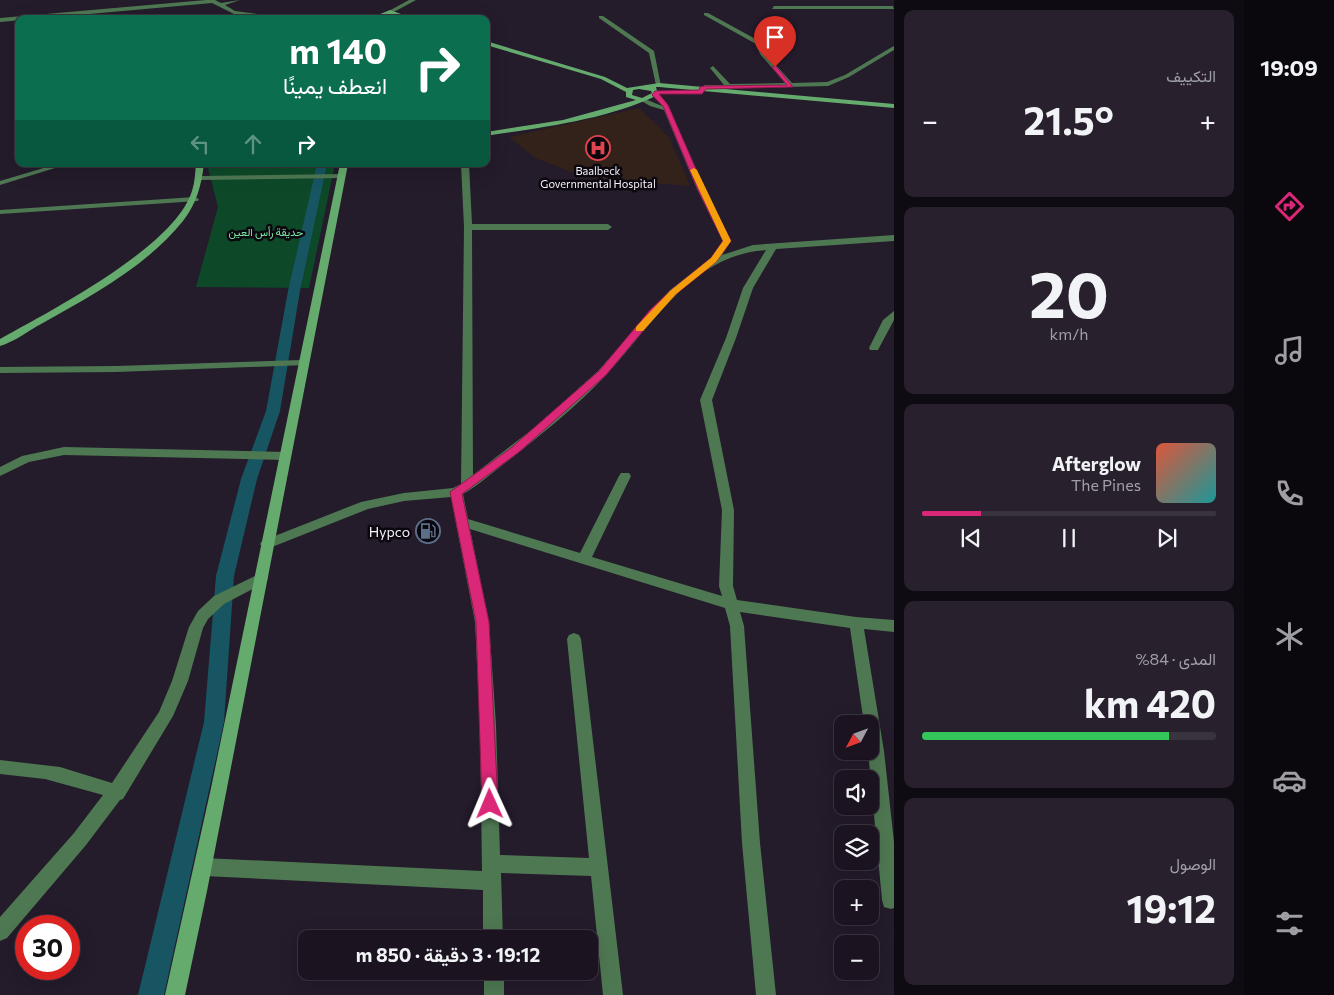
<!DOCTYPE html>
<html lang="ar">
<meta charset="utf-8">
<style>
body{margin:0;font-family:Commissioner,Vazirmatn,sans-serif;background:#28212d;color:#f1f3f6;direction:rtl;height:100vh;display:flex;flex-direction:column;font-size:19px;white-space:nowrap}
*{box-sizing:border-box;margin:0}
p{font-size:16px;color:#a09ea5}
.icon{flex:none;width:28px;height:28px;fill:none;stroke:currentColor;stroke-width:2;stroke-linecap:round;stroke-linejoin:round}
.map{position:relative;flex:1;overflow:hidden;direction:ltr}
.drawer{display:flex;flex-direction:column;gap:10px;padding:10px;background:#0f0b12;width:350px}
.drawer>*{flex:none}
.hud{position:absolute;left:15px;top:15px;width:475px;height:152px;border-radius:10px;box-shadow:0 5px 20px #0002,0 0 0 1px #39333e;direction:rtl;background:#0b6e4f;color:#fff;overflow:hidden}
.needle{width:32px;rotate:229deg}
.buttons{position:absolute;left:834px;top:715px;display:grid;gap:10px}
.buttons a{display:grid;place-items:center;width:45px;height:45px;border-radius:10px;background:#1b1420;box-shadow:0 5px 20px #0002,0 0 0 1px #39333e;font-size:25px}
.speed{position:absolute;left:15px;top:915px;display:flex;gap:10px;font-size:25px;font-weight:700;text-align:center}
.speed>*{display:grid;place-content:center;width:65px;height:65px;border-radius:50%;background:#1b1420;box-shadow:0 5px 20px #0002,0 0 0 1px #39333e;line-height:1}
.speed .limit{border:8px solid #d22;background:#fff;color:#111}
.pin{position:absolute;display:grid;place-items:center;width:42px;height:42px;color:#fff;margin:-51px -21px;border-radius:50% 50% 50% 0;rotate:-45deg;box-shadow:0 0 5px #0007}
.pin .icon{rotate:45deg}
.me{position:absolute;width:55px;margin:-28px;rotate:359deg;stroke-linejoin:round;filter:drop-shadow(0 0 4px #0008)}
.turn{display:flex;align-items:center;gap:18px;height:105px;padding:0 20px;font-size:22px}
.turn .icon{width:65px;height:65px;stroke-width:2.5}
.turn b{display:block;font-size:35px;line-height:42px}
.lanes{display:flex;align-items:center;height:48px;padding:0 20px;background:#0003;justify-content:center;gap:25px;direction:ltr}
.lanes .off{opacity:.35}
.big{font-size:38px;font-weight:700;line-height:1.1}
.drawer .widget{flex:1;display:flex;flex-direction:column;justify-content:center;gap:8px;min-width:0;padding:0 18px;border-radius:10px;background:#28212d}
.drawer .dial{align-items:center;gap:0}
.dial b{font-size:65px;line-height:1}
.song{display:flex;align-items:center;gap:15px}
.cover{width:60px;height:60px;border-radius:8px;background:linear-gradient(135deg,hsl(10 70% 55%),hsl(180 70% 35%))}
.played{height:5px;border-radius:2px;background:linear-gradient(90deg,#db2777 20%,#39333e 20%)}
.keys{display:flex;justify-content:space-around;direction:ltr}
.heat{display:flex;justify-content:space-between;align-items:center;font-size:28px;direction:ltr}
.charge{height:8px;border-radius:4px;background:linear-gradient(90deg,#34c759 84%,#39333e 0)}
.trip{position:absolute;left:298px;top:930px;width:300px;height:50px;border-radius:10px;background:#1b1420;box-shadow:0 5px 20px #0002,0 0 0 1px #39333e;font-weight:700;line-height:50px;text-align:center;direction:rtl}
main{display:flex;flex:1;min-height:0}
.tabs{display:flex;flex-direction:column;width:90px;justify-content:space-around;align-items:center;background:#0b080d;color:#a09ea5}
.tabs .icon{width:35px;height:35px}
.tabs .current{color:#db2777}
.tabs b{font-size:22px;color:#f1f3f6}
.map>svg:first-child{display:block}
</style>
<main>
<nav class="tabs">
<b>19:09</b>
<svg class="icon current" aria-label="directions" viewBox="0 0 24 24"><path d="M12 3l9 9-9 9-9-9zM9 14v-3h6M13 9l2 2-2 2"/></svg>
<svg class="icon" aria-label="music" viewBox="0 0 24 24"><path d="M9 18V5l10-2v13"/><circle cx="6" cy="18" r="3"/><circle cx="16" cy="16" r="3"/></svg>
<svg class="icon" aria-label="phone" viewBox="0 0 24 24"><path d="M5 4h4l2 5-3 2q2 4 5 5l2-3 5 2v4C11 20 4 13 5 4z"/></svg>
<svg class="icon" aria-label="climate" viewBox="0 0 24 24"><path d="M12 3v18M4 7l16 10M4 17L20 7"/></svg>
<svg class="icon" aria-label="car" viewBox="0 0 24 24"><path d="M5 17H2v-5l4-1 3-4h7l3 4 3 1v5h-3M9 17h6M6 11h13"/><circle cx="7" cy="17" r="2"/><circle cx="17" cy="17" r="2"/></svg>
<svg class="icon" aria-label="filters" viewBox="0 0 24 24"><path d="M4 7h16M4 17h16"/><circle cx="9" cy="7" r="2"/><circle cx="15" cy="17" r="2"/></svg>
</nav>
<section class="drawer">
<div class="widget"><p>التكييف</p>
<div class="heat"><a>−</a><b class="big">21.5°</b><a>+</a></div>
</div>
<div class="widget dial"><b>20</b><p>km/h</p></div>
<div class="widget">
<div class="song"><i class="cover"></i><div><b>Afterglow</b><p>The Pines</p></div></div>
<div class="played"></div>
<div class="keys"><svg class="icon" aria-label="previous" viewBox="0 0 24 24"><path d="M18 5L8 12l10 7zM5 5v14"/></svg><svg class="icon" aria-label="pause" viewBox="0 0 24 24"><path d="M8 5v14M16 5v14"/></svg><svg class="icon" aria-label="next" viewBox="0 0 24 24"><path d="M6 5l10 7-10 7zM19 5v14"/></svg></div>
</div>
<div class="widget"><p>المدى · 84%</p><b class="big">420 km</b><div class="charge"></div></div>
<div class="widget"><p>الوصول</p><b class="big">19:12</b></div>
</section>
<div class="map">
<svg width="894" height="995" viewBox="0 0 894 995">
<rect width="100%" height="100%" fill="#241b2b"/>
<polygon fill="#33221a" points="639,108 669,137 690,186 587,178 535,158 509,137"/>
<polygon fill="#0d4929" points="207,164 335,164 309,288 196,287 218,207"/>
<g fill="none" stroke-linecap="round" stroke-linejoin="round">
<polygon fill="#175562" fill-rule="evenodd" points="317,164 327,164 300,291 280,411 257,479 234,576 224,722 164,995 138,995 204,722 216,576 241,479 266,411 288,291"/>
<g fill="#4e7852" fill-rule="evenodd">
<polygon points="206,0 215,0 221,3 240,0 225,5 235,11 299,19 234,14 212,3 0,22 0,18"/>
<polygon points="409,0 416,0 392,13 387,12"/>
<polygon points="774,6 893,6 894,9 772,9"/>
<polygon points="704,13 708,13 761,42 765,53 792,83 827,82 845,75 892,47 894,46 894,50 849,77 828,86 706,89 702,94 699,92 699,89 705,85 724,85 710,68 713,66 730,84 785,83 760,54 756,44 704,15"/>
<polygon points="599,16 603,16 654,51 661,86 656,85 649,53 599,18"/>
<path d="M 655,93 L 668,105 L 705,189 L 731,241 L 722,255 L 753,245 L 894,235 L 894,241 L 776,249 L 753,288 L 736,338 L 712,400 L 734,510 L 733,586 L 737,600 L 856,617 L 894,620 L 894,632 L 864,629 L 884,751 L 894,842 L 894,908 L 891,909 L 884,907 L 882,900 L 868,751 L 870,751 L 870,724 L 864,724 L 850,628 L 740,612 L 744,626 L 760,843 L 776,995 L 756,995 L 742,843 L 730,626 L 725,608 L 470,529 L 489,622 L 496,725 L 500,855 L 589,858 L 567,639 L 569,635 L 574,633 L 579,635 L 581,639 L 623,995 L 603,995 L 591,876 L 501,873 L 503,939 L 483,939 L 483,890 L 204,876 L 198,873 L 195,867 L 198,861 L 204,858 L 482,871 L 480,725 L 475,622 L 451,497 L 404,501 L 368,509 L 272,547 L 262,547 L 260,544 L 262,541 L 361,502 L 404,493 L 453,488 L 461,484 L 464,227 L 461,164 L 469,164 L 472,224 L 608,224 L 612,227 L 608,230 L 472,230 L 473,475 L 534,428 L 598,371 L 670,290 L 711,258 L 723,241 L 697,189 L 664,110 L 650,106 L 640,100 L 645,99 L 662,106 L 652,95 ZM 766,250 L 743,288 L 726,338 L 700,400 L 722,510 L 719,586 L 722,596 L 592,557 L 631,476 L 629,473 L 621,473 L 619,476 L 580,553 L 468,519 L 463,494 C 479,485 494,471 509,460 C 542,434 577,406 606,375 C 653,325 691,255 766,250 Z"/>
<polygon points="57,164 68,164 0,185 0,181"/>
<polygon points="345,174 345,178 342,178 201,180 197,178 201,176"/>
<polygon points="195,197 199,199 198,201 0,214 0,210"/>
<polygon points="894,311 894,320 879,348 878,350 870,350 869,348 883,320"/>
<polygon points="302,360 307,363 306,365 116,372 0,373 0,367 116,366"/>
<polygon points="64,447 285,452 291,456 285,460 64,455 29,462 0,476 0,467 22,456"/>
<polygon points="261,573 266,574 268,578 266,582 224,604 208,619 203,628 188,681 173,716 123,799 120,800 86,845 7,938 0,941 0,917 74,833 103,795 45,779 0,774 0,760 60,767 112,783 159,712 172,681 189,627 198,611 214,596"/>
<rect x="484" y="971" width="20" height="24"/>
</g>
<g fill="#66ab6e" fill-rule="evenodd">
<path d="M 390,10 L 412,18 L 412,19 C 405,19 399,16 392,14 C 385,13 376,19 368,19 Z"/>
<path d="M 486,41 L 605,77 L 627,88 L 659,83 L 894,104 L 894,108 L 659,87 L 656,87 L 658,95 C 606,120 543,127 486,136 L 486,132 L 563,120 L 636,100 L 626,97 L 626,92 L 601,79 L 486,45 ZM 639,89 L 651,91 L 652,93 L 642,98 L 632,95 L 633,90 Z"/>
<path d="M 196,164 L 204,164 C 201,186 197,203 183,221 C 147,266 91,296 41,324 C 28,331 14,342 0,346 L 0,339 C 50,311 175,247 192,191 C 195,182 195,173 196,164 Z"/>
<polygon points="340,164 348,164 207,891 185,995 165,995 211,788"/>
</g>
</g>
<polygon fill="#db2777" stroke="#8e194d" points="775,65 793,87 706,89 702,94 659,94 668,105 705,190 731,241 716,262 676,294 657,314 606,375 519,452 462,494 489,622 498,804 496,809 490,811 485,809 482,804 476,622 450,492 511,448 599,371 650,310 670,291 711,258 723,241 698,190 663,106 652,95 655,91 699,90 700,87 705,86 787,85 772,67"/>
<polygon fill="#f59e0b" points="694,168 697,170 731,241 716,262 676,294 643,331 636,331 636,327 670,291 711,258 723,241 690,170"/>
<defs>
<symbol id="hospital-ring" viewBox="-11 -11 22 22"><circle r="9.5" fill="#0b070e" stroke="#e0444e" stroke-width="1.5"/><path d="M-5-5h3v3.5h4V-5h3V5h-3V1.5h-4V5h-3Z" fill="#e0444e"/></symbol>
<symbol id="fuel-ring" viewBox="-11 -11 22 22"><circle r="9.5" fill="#0b070e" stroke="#5c6f8a" stroke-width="1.5"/><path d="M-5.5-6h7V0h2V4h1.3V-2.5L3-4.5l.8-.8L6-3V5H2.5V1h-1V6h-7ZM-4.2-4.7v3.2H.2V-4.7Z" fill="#5c6f8a"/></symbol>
</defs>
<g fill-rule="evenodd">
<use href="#hospital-ring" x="584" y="134" width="28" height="28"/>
<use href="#fuel-ring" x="414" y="517" width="28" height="28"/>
</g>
<g text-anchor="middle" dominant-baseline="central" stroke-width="5" stroke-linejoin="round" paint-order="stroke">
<g font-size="11" fill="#f9f2fd" stroke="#0b070e">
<text x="598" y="170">Baalbeck<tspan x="598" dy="13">Governmental Hospital</tspan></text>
</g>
<g font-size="11" fill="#7ee8a5" stroke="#0b070e">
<text x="266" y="231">حديقة رأس العين</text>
</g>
<g font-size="14" fill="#f9f2fd" stroke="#0b070e" text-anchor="end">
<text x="410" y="531">Hypco</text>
</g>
</g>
</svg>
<div class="buttons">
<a><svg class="needle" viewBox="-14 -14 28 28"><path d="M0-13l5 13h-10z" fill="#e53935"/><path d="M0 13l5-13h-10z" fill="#a09ea5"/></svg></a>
<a><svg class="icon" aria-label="sound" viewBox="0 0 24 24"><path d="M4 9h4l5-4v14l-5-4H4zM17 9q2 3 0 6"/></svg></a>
<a><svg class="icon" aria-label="layers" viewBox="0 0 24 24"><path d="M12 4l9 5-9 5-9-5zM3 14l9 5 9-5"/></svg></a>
<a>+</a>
<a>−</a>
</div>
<div class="speed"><div class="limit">30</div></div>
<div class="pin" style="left:775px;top:67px;background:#d93025"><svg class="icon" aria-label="arrive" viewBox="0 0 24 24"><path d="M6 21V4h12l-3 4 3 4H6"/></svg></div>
<svg class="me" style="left:490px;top:804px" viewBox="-20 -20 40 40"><path d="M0-17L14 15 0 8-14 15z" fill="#db2777" stroke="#fff" stroke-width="4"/></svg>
<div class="trip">19:12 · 3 دقيقة · 850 m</div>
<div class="hud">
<div class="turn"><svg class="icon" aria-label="right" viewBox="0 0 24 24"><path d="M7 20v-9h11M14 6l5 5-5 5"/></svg><div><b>140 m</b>انعطف يمينًا</div></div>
<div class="lanes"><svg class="icon off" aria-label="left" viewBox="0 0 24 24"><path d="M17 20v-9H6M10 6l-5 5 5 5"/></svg><svg class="icon off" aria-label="ahead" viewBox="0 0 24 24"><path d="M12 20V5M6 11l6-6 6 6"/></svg><svg class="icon" aria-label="right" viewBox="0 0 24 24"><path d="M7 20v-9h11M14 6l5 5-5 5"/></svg></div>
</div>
</div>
</main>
